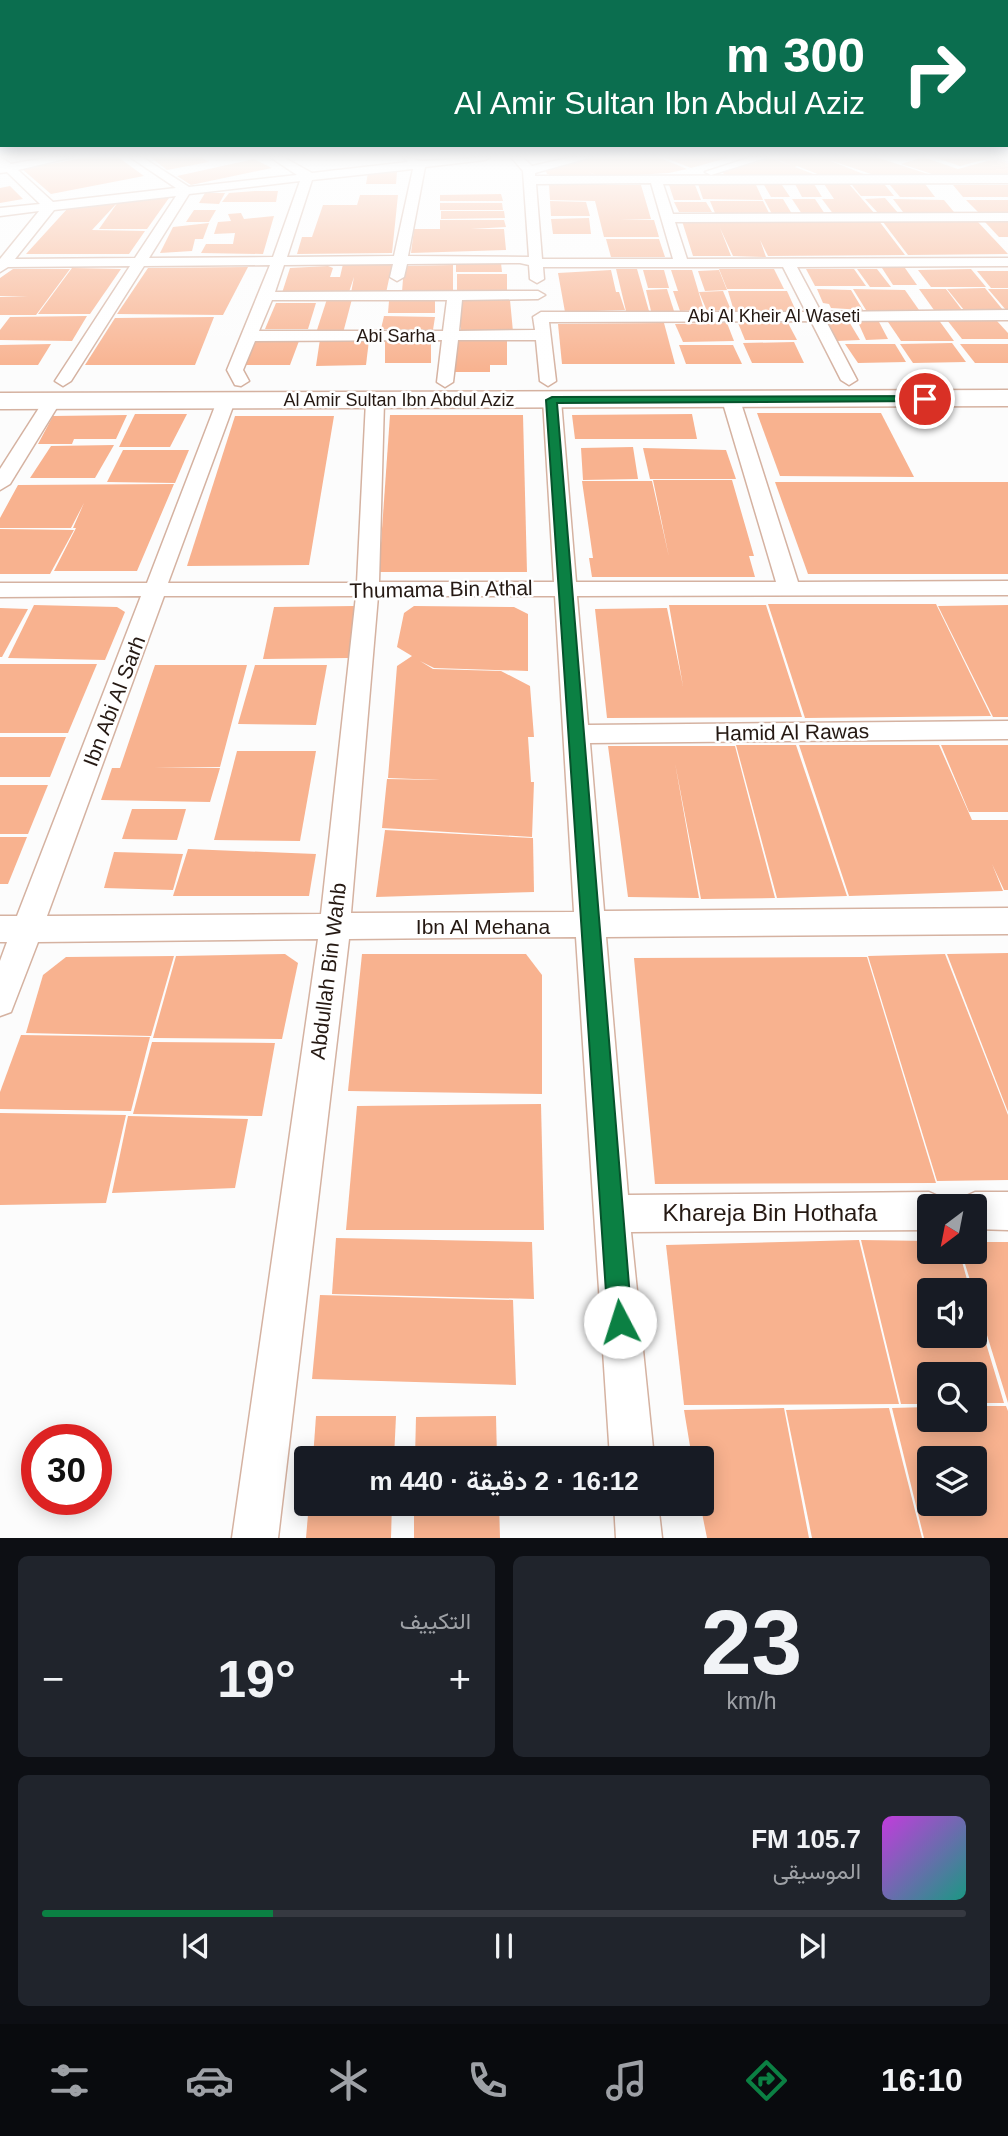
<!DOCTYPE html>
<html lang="ar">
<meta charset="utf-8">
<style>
body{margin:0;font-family:Helvetica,Vazirmatn,sans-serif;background:#20242c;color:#f1f3f6;direction:rtl;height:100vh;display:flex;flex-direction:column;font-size:26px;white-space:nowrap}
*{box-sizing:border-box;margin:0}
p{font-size:23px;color:#9ea1a6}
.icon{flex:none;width:38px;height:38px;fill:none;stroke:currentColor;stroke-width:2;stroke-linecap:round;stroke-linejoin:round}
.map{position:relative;height:1538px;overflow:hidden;direction:ltr}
.details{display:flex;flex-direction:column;gap:18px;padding:18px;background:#0d0f14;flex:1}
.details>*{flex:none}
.top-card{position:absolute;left:0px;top:0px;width:1008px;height:147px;box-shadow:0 4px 18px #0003;direction:rtl;background:#0b6e4f;color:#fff;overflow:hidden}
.needle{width:46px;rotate:212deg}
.buttons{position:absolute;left:917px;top:1194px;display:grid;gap:14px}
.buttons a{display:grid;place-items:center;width:70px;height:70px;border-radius:7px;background:#171b24;box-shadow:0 4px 18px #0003;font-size:35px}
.speed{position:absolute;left:21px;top:1424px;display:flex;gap:14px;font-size:35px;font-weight:700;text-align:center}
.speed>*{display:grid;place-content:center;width:91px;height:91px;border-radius:50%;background:#171b24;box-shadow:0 4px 18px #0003;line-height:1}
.speed .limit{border:10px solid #d22;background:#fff;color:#111}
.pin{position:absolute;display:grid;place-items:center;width:60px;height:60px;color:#fff;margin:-30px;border:4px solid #fff;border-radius:50%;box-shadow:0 2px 7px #0007}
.me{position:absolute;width:77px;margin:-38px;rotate:355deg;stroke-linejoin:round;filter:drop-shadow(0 0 5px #0008)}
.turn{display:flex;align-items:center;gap:24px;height:147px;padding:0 28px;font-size:32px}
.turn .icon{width:91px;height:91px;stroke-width:2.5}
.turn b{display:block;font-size:49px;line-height:60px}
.big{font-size:52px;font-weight:600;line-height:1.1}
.details .card{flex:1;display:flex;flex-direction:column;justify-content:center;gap:10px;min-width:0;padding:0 24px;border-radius:10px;background:#20242c}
.details .dial{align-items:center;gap:0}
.dial b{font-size:91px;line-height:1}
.song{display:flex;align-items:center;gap:21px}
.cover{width:84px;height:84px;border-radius:10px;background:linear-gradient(135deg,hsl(290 70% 55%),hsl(170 70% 35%))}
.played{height:7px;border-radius:4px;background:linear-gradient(90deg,#0b8043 25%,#363941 25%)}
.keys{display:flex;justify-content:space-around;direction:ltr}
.heat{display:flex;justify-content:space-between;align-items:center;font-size:38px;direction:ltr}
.details .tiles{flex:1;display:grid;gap:18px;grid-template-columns:1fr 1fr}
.card:last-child{grid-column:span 2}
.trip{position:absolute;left:294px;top:1446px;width:420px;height:70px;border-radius:7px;background:#171b24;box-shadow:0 4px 18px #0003;font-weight:600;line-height:70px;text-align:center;direction:rtl}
.tabs{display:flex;height:112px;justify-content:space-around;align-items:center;background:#090b0e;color:#9ea1a6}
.tabs .icon{width:49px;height:49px}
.tabs .active{color:#0b8043}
.tabs b{font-size:32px;color:#f1f3f6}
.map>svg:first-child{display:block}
</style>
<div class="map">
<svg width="1008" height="1538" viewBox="0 0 1008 1538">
<rect width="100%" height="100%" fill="#fcfcfc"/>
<g fill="#f8b28f" fill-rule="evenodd">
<polygon points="88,157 118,157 144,176 51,194 22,169"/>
<polygon points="150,157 201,157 209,162 167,170"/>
<polygon points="591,157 658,157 687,169 669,173 618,176 598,176 587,171 597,176 553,176 547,174 545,169"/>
<polygon points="663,157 727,157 727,158 691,168"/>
<polygon points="780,157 876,157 928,174 871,174 826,159 866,175 820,175 797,166 795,167 816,175 729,177 721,172 772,158 792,166 774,158"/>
<polygon points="923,157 958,169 994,159 1008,163 1008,175 935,175 901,164"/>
<polygon points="933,157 991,157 991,158 960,166"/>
<polygon points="254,159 272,168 191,185 177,176"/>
<polygon points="397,172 396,184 366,184 368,173"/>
<polygon points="698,184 756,185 763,200 703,199"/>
<polygon points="795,184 814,184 822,197 802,197"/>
<polygon points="824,184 849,184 875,214 834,215 822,199 834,199"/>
<polygon points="925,184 935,197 900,197 890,185"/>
<polygon points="549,185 641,185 651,219 620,219 654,220 659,237 604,237 595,201 550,200"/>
<polygon points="669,185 695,185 701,200 674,200"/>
<polygon points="764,185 782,185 790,197 771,197"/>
<polygon points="852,185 885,185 894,196 861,196"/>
<polygon points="953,185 1008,185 1008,197 963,197"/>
<polygon points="10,186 23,199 0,203 0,188"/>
<polygon points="255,191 278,191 276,202 222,202 229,193"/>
<polygon points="205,193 225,193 219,204 199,203"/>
<polygon points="501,194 503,201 440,201 440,195"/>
<polygon points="360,195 398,195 392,253 297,254 302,237 312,237 323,205 357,205 355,212"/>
<polygon points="160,197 169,198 147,229 99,229 118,202"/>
<polygon points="885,198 899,214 879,214 865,199"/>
<polygon points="764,199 783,199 792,214 772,214"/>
<polygon points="792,199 815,199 825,214 802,214"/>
<polygon points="893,199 944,200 954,212 903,212"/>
<polygon points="966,200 1008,200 1008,212 978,212"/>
<polygon points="550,201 586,202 590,216 551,216"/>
<polygon points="710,201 763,201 769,213 715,213"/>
<polygon points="674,202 706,202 712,212 679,212"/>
<polygon points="117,203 92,230 145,231 129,254 26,254 68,208"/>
<polygon points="440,203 502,203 503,210 440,210"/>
<polygon points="194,210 216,210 209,222 186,222"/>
<polygon points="441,211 504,211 505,218 441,219"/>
<polygon points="241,213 244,219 274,216 263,254 201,253 206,244 233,244 235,233 214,234 218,222 231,221 228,214"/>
<polygon points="589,218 591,234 553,234 551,219"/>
<polygon points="440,220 504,220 506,227 471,229 504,229 506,250 411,253 414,229 440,229"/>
<polygon points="682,221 879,221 905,255 768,256 760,240 766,257 733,256 720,228 731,256 693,256"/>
<polygon points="977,221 1008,254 908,255 883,222"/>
<polygon points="984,221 1008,221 1008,237 999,237"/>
<polygon points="209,223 203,239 195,239 192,251 160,253 173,227"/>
<polygon points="606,239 659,239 665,257 611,257"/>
<polygon points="456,263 501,263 502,272 456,272"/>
<polygon points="343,264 392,265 386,293 351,293 354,277 349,292 282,293 290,268 328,266 333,268 330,277 340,277"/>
<polygon points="453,265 453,292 402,292 404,266"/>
<polygon points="248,267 223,315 117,314 148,268"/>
<polygon points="72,268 121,269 90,314 38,314"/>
<polygon points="882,268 905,268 917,285 893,285"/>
<polygon points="13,269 70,269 36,315 0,315 0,297 28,297 0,296 0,278"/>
<polygon points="616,269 637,269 649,311 626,311"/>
<polygon points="719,269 774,269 784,289 727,289"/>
<polygon points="806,269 854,269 866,286 815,286"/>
<polygon points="857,269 877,269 891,287 870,287"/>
<polygon points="971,269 986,287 931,287 918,270"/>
<polygon points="611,270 616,292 619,292 625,310 565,312 558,273"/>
<polygon points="643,270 664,270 669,288 648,288"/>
<polygon points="671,270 692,270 704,310 680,311 673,291 678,291"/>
<polygon points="719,270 727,290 705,291 698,271"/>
<polygon points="977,271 1008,271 1008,288 991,288"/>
<rect x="457" y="274" width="50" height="17"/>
<polygon points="985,288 1003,310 964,310 947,289"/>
<polygon points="667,289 674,311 651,311 646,290"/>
<polygon points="817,289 851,290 863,310 831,308 829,304 823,303"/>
<polygon points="853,289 905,290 919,310 866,310"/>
<polygon points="919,289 946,289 962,310 934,310"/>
<polygon points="988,289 1008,289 1008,310 1006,310"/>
<polygon points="723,291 731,310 707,311 699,292"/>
<polygon points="728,291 787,291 796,311 734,311"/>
<polygon points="327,299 352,299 343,333 316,333"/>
<polygon points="460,300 510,300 513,332 461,331"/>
<polygon points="389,301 435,301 435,313 388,313"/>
<polygon points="276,303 316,303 308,329 265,329"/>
<polygon points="87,316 72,341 0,340 0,330 10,317"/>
<polygon points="384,316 435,317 433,330 381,329"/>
<polygon points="214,317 195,365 85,365 115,318"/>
<polygon points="886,319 938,319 954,341 901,341"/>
<polygon points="848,320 860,340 837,341 827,321"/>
<polygon points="857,320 878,320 888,339 866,340"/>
<polygon points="947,320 996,320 1008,333 1008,339 962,339"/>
<polygon points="664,323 675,364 562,364 558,324"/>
<polygon points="727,323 734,341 683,342 675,324"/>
<polygon points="738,323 788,323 797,340 745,340"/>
<polygon points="454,338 507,339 507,365 490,365 490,372 450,372"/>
<polygon points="320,339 369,340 366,365 316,366"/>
<polygon points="256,340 299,341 290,365 244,365"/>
<rect x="385" y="340" width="46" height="23"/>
<polygon points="794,342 804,363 752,363 743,343"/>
<polygon points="952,343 966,362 913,363 900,344"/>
<polygon points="51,344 38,365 0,365 0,345"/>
<polygon points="845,344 895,344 906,362 858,363"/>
<polygon points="960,344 1008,344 1008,363 975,363"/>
<polygon points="679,345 733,345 742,364 686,364"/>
<polygon points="757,413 881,413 914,477 780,476"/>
<polygon points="135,414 187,414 170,447 119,447"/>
<polygon points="692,414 697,439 575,439 572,415"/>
<polygon points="127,415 116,439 74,439 72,444 38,444 53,416"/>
<polygon points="390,415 523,415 527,572 379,572"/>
<polygon points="235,416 334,416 309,565 187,566"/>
<polygon points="114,445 95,478 30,478 51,446"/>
<polygon points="633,447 638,479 583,480 581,448"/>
<polygon points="643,448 726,450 736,479 650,479"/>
<polygon points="123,450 189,450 175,483 107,482"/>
<polygon points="653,480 732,480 754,556 749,556 755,577 592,577 589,558 593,558 582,481 652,481 669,557"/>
<polygon points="775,482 1008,482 1008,574 808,574"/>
<polygon points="174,484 137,571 54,571 76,528 73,528 84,503 71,528 0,528 0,518 18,485"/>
<polygon points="0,529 74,530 50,574 0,574"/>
<polygon points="768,604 936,604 991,716 805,718"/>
<polygon points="34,605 117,607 125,612 105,660 8,658"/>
<polygon points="669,605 766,605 802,717 607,718 595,609 667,608 683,686"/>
<polygon points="1008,605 1008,717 993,717 938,606"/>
<polygon points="354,606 349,658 263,659 274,607"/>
<polygon points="414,606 514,607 528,614 528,671 434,668 420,661 433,669 501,671 530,686 534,737 528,737 531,782 534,782 532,837 382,828 387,779 440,780 388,778 397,666 412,656 397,647 404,613"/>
<polygon points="0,608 28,609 2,657 0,657"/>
<polygon points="0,664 97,664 68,733 0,733"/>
<polygon points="155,665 247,665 220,767 154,767 220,768 210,802 101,800 112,768 120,768"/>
<polygon points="255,665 327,665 316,725 238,724"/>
<polygon points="0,737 66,737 50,777 0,777"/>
<polygon points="736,745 796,745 847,896 777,898"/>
<polygon points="799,745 939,745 972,820 1008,820 1008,890 1004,890 992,864 1003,891 849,896"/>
<polygon points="941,745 1008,745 1008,812 969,812"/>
<polygon points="608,746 735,746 775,898 701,899 675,763 699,898 628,897"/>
<polygon points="237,751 316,751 300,841 214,840"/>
<polygon points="0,785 48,785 28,834 0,834"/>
<polygon points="132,809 186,809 177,840 122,839"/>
<polygon points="385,830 533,838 534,892 376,897"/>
<polygon points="0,837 27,837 8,884 0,884"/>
<polygon points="188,849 316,854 309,896 173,896"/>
<polygon points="114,852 183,854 173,890 104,888"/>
<polygon points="1008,953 1008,1112 947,954"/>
<polygon points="285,954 298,963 282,1039 153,1038 176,956"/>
<polygon points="362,954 526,954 542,975 542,1094 348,1091"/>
<polygon points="945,954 1008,1115 1008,1180 937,1181 868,956"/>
<polygon points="174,956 151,1036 26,1033 43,975 66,957"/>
<polygon points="867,957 936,1183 655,1184 634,958"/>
<polygon points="21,1035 150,1037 131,1111 0,1109 0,1092"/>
<polygon points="152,1042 275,1043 262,1116 133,1114"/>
<polygon points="541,1104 544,1230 346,1230 357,1106"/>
<polygon points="0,1113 126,1115 106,1203 0,1205"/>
<polygon points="128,1116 248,1119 235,1188 112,1193"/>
<polygon points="336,1238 532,1242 534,1299 332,1294"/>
<polygon points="859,1240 899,1404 684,1405 666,1245"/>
<polygon points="861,1240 929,1241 929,1251 959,1251 970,1290 929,1290 929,1335 975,1335 975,1307 1004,1403 975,1403 975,1374 929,1374 929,1404 901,1404"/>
<polygon points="975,1242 1008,1242 1008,1403 961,1251 975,1251"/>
<polygon points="320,1295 513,1300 516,1385 312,1379"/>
<path d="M 975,1406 L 1006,1406 L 1008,1411 L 1008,1538 L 924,1538 L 892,1408 L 929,1407 L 929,1419 L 975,1419 ZM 929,1458 L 975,1458 L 975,1503 L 929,1503 Z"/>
<polygon points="784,1408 809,1538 707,1538 700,1503 702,1458 692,1458 684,1410"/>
<polygon points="889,1408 922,1538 812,1538 786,1410"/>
<polygon points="316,1416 396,1416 394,1458 313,1458"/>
<polygon points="496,1416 497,1458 415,1458 416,1417"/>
<polygon points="309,1503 392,1503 391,1538 306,1538"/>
<polygon points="414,1503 499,1503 500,1538 414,1538"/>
</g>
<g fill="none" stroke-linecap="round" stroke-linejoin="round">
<defs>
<g id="street">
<path d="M 0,157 L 11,164 L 51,157 L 73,157 L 18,170 L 53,202 L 176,188 L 130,157 L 142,157 L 189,187 L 297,175 L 270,157 L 283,157 L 312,173 L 408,162 L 403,157 L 422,161 L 490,157 L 485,160 L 425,167 L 408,256 L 529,257 L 523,171 L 511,157 L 522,157 L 532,166 L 572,157 L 592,157 L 535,173 L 535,176 L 1008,175 L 1008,183 L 663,184 L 673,214 L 1008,213 L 1008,221 L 675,222 L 687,259 L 1008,258 L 1008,266 L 797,267 L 821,312 L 1008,310 L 1008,320 L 826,321 L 857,380 L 849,385 L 841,380 L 811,321 L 549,322 L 556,381 L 548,386 L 540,381 L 536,340 L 458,340 L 453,382 L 445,387 L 437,382 L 442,340 L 255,341 L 243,370 L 249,381 L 241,386 L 235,385 L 227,370 L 270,265 L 144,266 L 71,381 L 63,386 L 55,381 L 130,266 L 8,267 L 0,272 L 0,259 L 39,211 L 0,216 L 0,208 L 40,204 L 7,172 L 0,173 ZM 413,169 L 394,256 L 287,257 L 312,180 ZM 300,181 L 273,257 L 149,258 L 189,194 ZM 651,183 L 673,259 L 542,259 L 536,184 ZM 176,196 L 135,258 L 15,259 L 54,210 ZM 520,263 L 529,265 L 530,279 L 537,283 L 544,279 L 543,267 L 783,267 L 806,312 L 541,312 L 533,317 L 535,330 L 459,331 L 462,300 L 538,299 L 545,295 L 538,291 L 275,292 L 284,265 L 393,264 L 390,277 L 397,281 L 404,277 L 407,264 ZM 272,300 L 447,300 L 443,331 L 259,331 Z"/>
<polygon points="751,157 769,157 711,175 705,172"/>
<polygon points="997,157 1008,157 1008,161 999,159"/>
<path d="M 552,395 L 561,400 L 576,582 L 776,582 L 722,400 L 731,395 L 740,400 L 798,582 L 1008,581 L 1008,595 L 577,596 L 588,725 L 1008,721 L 1008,739 L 590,743 L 604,911 L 1008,908 L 1008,934 L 606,937 L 628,1195 L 929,1192 L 942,1198 L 945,1206 L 929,1206 L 929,1230 L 631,1232 L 654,1458 L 610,1458 L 576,937 L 349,939 L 278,1538 L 232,1538 L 318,939 L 38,942 L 11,1012 L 0,1016 L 0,961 L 7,942 L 0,942 L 0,916 L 17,916 L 141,596 L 0,597 L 0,583 L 147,583 L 217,401 L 226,396 L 235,401 L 168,583 L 357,583 L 366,401 L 375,396 L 384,401 L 379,582 L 554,582 L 543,400 ZM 164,596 L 356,596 L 321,914 L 47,916 ZM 378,596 L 555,596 L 574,912 L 351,913 Z"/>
<polygon points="52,396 61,401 10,484 0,490 0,469 46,397"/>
<polygon points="975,1192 1008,1192 1008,1230 975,1229 975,1206 959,1206 962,1198"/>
<polygon points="614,1503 658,1503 662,1538 616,1538"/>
</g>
<polygon id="secondary" points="1008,390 1008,406 0,409 0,393"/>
</defs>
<use href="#street" stroke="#d5b2a1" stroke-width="3"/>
<use href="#secondary" stroke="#d5b2a1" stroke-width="3"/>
<use href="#street" fill="#fff" fill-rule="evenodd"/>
<use href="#secondary" fill="#fff" fill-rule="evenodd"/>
</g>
<linearGradient id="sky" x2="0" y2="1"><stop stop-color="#7eade4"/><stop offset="0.42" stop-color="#fefefe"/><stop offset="1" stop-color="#fefefe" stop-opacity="0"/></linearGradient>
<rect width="1008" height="372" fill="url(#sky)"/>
<polygon fill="#0b8043" stroke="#07532c" stroke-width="2" points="925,396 930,399 929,401 557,403 632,1322 629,1331 620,1334 611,1331 608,1322 546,400 552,397"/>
<g text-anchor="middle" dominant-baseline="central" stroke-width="5" stroke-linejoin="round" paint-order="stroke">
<g font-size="18" fill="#251913" stroke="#fff">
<text x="774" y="316">Abi Al Kheir Al Waseti</text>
<text x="396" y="336">Abi Sarha</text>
<text x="399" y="400">Al Amir Sultan Ibn Abdul Aziz</text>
</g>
<g font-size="21" fill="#251913" stroke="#fff">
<text transform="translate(441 589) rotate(-1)">Thumama Bin Athal</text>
<text transform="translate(114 701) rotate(-69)">Ibn Abi Al Sarh</text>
<text transform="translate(792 732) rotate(-1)">Hamid Al Rawas</text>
<text x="483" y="926">Ibn Al Mehana</text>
<text transform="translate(328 971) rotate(-83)">Abdullah Bin Wahb</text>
</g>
<g font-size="24" fill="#251913" stroke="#fff">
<text x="770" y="1212">Khareja Bin Hothafa</text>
</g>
</g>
</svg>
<div class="buttons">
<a><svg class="needle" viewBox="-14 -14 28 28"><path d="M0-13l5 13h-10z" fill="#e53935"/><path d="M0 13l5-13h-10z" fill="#9ea1a6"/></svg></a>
<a><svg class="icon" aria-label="sound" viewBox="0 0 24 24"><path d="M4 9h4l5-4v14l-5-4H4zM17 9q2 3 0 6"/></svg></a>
<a><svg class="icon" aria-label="search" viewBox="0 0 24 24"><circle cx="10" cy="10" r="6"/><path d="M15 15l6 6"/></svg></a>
<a><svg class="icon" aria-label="layers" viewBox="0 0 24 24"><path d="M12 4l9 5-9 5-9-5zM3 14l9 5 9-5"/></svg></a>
</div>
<div class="speed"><div class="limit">30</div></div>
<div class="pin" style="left:925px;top:399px;background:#d93025"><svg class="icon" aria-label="arrive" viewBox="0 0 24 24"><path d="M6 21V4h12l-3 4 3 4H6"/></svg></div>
<svg class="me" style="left:620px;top:1322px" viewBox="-20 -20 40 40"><circle r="19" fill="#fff"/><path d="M0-13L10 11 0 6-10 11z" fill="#0b8043"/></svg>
<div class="trip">16:12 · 2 دقيقة · 440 m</div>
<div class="top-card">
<div class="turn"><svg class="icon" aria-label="right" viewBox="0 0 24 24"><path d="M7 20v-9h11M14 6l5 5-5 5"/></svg><div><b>300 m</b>Al Amir Sultan Ibn Abdul Aziz</div></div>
</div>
</div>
<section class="details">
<div class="tiles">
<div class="card dial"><b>23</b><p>km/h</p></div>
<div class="card"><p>التكييف</p>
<div class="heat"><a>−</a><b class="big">19°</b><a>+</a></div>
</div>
<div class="card">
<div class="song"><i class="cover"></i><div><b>105.7 FM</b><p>الموسيقى</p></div></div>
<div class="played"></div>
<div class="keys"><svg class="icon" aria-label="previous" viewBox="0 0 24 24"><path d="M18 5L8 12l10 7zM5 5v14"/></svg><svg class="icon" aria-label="pause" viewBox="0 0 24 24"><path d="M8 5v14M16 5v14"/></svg><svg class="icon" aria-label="next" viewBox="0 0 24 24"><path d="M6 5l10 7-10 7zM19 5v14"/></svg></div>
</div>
</div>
</section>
<nav class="tabs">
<b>16:10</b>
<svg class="icon active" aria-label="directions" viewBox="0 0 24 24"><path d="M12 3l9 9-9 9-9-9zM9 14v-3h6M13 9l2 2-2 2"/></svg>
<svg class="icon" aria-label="music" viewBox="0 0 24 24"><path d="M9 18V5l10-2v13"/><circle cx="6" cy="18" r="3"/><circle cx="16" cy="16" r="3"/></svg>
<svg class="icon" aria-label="phone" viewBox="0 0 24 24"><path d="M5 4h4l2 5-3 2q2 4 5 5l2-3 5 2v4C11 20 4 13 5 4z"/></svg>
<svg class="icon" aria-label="climate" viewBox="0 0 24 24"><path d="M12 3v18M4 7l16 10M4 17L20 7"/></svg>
<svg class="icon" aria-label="car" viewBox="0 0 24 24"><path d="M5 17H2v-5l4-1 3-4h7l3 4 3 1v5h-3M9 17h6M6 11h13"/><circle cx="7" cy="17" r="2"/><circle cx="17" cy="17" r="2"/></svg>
<svg class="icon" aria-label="filters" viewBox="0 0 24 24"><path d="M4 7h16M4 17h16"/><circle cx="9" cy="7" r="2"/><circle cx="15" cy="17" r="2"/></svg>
</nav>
